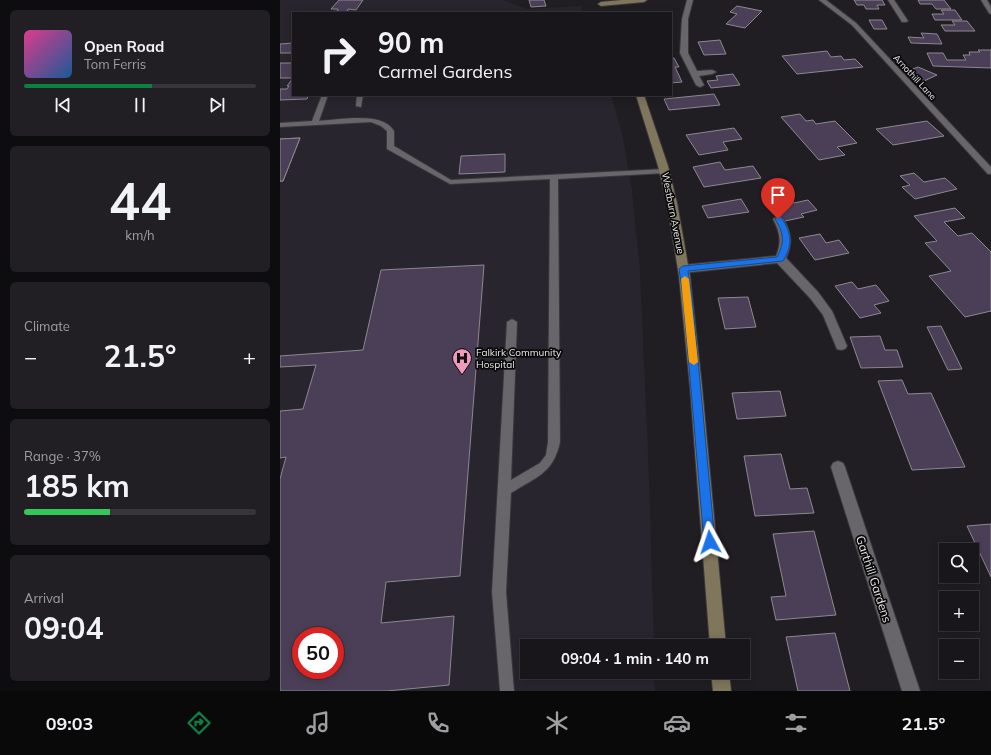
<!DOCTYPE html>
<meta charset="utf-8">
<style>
body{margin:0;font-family:Mulish,sans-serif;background:#211f23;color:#f1f3f6;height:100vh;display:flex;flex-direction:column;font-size:15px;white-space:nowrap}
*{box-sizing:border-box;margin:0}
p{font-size:13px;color:#9f9fa2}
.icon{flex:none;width:22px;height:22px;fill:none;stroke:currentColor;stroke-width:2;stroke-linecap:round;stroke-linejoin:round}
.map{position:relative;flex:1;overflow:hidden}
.side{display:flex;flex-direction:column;gap:10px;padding:10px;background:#0d0c0e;width:280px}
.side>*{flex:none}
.banner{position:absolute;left:12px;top:12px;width:380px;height:84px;border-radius:0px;box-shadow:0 2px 10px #0003,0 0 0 1px #363539;background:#18161a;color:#f1f3f6;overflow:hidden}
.tools{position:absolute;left:659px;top:543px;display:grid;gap:8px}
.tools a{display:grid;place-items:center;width:40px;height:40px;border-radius:0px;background:#18161a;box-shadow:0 2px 10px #0003,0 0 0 1px #363539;font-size:20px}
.speed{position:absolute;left:12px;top:627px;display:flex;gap:8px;font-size:20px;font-weight:700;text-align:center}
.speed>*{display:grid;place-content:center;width:52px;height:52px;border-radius:50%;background:#18161a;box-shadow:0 2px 10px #0003,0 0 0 1px #363539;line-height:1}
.speed .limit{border:6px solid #d22;background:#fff;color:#111}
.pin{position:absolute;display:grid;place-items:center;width:34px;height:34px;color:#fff;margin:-41px -17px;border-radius:50% 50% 50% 0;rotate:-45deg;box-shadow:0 0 4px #0007}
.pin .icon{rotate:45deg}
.me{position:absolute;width:44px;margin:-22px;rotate:355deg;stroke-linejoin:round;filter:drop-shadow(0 0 3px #0008)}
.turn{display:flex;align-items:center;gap:14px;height:84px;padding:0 20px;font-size:18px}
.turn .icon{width:52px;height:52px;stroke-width:2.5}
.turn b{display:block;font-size:28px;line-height:34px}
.big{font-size:30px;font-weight:700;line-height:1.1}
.side .card{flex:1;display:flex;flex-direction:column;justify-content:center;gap:6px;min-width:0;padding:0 14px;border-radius:6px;background:#211f23}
.side .dial{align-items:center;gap:0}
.dial b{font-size:52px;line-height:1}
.song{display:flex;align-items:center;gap:12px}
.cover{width:48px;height:48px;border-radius:6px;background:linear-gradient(135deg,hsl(330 70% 55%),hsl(210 70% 35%))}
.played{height:4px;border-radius:2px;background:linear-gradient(90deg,#0b8043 55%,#363539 55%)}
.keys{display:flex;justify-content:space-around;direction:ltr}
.heat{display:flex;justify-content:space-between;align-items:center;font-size:22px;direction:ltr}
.charge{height:6px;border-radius:3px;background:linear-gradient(90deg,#34c759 37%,#363539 0)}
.trip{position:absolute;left:240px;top:639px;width:230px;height:40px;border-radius:0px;background:#18161a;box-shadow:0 2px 10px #0003,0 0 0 1px #363539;font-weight:700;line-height:40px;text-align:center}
.tab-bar{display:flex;height:64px;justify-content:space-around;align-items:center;background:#0a090a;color:#9f9fa2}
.tab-bar .icon{width:28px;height:28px}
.tab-bar .active{color:#0b8043}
.tab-bar b{font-size:18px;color:#f1f3f6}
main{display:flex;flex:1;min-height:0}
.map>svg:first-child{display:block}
</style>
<main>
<section class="side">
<div class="card">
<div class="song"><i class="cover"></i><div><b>Open Road</b><p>Tom Ferris</p></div></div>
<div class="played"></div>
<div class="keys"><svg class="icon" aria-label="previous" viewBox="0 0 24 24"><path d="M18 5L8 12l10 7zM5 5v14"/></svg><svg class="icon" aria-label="pause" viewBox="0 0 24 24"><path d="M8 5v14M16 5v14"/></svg><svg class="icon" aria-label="next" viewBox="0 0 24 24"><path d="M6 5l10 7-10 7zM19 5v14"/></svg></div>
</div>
<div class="card dial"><b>44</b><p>km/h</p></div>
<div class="card"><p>Climate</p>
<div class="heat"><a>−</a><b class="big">21.5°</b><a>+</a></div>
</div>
<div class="card"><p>Range · 37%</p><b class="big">185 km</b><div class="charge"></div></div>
<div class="card"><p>Arrival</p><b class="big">09:04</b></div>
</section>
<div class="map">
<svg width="711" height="691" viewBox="0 0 711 691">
<rect width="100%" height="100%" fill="#201e22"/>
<path fill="#29252e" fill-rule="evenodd" d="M 0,0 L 223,0 L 247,9 L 301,6 L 303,13 L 13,13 L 13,95 L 331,95 L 343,138 L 352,190 L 360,272 L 369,477 L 374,646 L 247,646 L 247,672 L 374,672 L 375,691 L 0,691 ZM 21,636 L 55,636 L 55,670 L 21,670 Z"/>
<g fill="#4b3f58" stroke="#8b898e" fill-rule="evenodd">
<polygon points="59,0 83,0 76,10 68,9 67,11 81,13 38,13 58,11 58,9 51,9"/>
<polygon points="249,0 264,0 266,6 251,7"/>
<polygon points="574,0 602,0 605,5 597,5 599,9 586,9 584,5 577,5"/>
<polygon points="638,0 664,0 671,9 656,9 652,4 640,4"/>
<polygon points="457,6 482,11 465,28 446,24 457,14 450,12"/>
<polygon points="661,10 675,10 682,20 655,20 652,14 664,14"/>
<polygon points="589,20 602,20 607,29 594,29"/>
<polygon points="672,21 687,21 695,31 665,31 661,25 675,25"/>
<polygon points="641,33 657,34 662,44 631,43 628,37 644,38"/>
<polygon points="440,40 446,54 424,55 418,42"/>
<polygon points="13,43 13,53 0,53 0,44"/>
<polygon points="698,50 711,50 711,68 653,66 647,53 663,53 667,60 686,60 683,55 690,55 689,52 700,52"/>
<polygon points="547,51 551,57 561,56 564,60 575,59 583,67 517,74 502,56"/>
<polygon points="391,58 394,58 399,67 395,67 402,82 391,83"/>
<polygon points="0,63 13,63 13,95 33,96 28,96 27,99 0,100 0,89 7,89 9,86 7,86 13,78 0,78"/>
<polygon points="638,67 657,75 644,81 625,72"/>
<polygon points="453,74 460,85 431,88 427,81 438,80 436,76"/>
<polygon points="434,94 440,105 389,110 384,99"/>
<polygon points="520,114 526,121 533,120 536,124 555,121 577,143 557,147 565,155 539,160 501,117"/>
<polygon points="647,121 664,136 613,145 596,129"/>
<polygon points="454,128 462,139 443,142 448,150 419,155 406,135"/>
<polygon points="20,138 3,181 0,181 0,139"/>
<polygon points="20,138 3,181 0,181 0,139"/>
<polygon points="225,154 225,172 179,174 181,156"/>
<polygon points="440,162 445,170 473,166 481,178 424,187 413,167"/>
<polygon points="634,173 644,182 665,178 677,189 635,199 622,187 630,185 620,176"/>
<polygon points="505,192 514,203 528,200 537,210 521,214 524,217 505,221 486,196"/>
<polygon points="461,199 469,212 428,218 422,206"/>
<polygon points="675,208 685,218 664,222 678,236 692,233 711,252 711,311 685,317 649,276 671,271 645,243 657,241 634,216"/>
<polygon points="540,234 546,243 559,240 569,253 535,260 519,238"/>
<path d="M 204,265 L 180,576 L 106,582 L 101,623 L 174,616 L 169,685 L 107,691 L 0,691 L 0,479 L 6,457 L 0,458 L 0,411 L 23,409 L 36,365 L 0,367 L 0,356 L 83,350 L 101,270 ZM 21,636 L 55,636 L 55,670 L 21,670 Z"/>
<polygon points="572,282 578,289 596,285 609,301 594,305 601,313 580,318 555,286"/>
<polygon points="468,297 476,327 445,329 438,298"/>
<polygon points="661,326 682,369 668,370 647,327"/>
<polygon points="600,336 605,350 617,350 623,367 581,368 570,337"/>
<polygon points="622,380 628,394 651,393 685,467 632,470 598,381"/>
<polygon points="500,391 506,416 457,419 452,393"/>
<polygon points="501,454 510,489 527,488 534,513 475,516 464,456"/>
<polygon points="711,524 711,577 687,526"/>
<polygon points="534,531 556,615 496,620 491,597 506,596 493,534"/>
<polygon points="555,633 570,691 518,691 506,637"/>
</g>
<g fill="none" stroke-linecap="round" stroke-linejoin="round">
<defs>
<g id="lane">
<polygon points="539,0 546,0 576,23 711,167 711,174 708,174 572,25"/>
<polygon points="701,0 707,0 711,7 711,14 709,13"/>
<path d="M 42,95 L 48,95 L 39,121 C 59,120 102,111 114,131 L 114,146 L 171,180 L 385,169 L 389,171 L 385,173 L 278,179 L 280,442 C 273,474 256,477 231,493 L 226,592 L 234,691 L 220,691 L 212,592 L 227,322 L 232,319 L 237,322 L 231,480 L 260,463 L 266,455 L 268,442 L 270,179 L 170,184 L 107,149 L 107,131 L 101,126 L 91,122 L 0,127 L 0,123 L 32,121 Z"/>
<polygon points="77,95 83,95 81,107 76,106"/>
</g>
<g id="street">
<polygon points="407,0 413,0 408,19 408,53 417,71 432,70 436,72 432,74 419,76 424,85 420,87 416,85 400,53 402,19"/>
<polygon points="608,0 614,0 628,21 626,22 622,22"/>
<path d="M 498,216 C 502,217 503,218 505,222 C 512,235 512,245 506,258 L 538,292 L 552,311 L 567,346 L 565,349 L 561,350 L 557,349 L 543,315 L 530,298 L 497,263 L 403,273 L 399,271 L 398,269 L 399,267 L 403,265 L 496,256 C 502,242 500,232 493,219 Z"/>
<polygon points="558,461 563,463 565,467 640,691 622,691 551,467 553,463"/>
</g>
<g id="secondary">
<polygon points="342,0 367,0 364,2 321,6 318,4 321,2"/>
<polygon points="356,95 364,95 388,166 397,203 410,276 422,387 446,646 430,646 410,387 399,276 387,203 378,166"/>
<polygon points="431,672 449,672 451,691 433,691"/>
</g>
</defs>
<use href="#lane" stroke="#3b393c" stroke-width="2"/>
<use href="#street" stroke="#3b393c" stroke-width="2"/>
<use href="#secondary" stroke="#3b393c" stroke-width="2"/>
<use href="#lane" fill="#68666b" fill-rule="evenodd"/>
<use href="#street" fill="#68666b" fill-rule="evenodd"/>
<use href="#secondary" fill="#80765b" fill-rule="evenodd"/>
</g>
<path fill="#1a73e8" stroke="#114b97" d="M 498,216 L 501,217 C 512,234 513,244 503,261 L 408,271 L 412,296 L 435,542 L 434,546 L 430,547 L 426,546 L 424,542 L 403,296 L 399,269 L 403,266 L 497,257 C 505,242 504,233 495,219 Z"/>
<polygon fill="#f59e0b" points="405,276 409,279 418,362 414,365 409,362 401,279"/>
<defs>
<symbol id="hospital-pin" viewBox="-11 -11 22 30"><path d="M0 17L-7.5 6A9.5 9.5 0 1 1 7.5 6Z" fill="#ef9ab8" stroke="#09090a"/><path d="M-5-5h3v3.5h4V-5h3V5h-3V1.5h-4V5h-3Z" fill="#111"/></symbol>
</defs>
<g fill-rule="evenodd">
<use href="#hospital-pin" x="171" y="347" width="22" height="30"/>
</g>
<g text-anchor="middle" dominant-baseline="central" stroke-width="3.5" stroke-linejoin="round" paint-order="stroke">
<g font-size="9" fill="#e8e7e9" stroke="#09090a">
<text transform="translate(635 77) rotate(47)">Arnothill Lane</text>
</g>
<g font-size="10" fill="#e8e7e9" stroke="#09090a">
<text transform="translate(393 213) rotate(79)">Westburn Avenue</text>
</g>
<g font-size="10" fill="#e8e7e9" stroke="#09090a" text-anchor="start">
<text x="196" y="352">Falkirk Community<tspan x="196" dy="12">Hospital</tspan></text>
</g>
<g font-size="12" fill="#e8e7e9" stroke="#09090a">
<text transform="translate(594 579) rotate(72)">Garthill Gardens</text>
</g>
</g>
</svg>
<div class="tools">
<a><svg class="icon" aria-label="search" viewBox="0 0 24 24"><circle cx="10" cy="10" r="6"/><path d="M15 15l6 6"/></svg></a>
<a>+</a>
<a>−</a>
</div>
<div class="speed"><div class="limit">50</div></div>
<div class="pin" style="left:498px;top:219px;background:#d93025"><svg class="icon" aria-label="arrive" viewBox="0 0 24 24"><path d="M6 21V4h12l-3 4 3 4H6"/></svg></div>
<svg class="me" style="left:430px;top:542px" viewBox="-20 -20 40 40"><path d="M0-17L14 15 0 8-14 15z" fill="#1a73e8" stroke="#fff" stroke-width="4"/></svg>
<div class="trip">09:04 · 1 min · 140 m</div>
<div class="banner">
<div class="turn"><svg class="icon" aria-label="right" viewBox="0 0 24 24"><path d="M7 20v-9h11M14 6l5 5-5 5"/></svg><div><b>90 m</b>Carmel Gardens</div></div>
</div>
</div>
</main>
<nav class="tab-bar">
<b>09:03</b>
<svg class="icon active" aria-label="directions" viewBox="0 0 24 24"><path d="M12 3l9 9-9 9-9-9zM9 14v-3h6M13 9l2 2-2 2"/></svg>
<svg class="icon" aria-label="music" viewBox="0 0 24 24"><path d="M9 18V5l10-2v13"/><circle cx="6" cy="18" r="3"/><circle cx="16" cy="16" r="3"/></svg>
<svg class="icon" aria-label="phone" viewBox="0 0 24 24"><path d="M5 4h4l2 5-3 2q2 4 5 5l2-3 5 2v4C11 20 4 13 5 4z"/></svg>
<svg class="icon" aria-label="climate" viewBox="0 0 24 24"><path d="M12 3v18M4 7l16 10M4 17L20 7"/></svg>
<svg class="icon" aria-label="car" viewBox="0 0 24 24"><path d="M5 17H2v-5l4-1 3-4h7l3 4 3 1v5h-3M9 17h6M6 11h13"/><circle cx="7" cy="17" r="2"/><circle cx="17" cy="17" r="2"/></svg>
<svg class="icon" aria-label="filters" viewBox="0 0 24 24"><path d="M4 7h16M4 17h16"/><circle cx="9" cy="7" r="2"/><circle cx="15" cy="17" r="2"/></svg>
<b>21.5°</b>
</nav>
